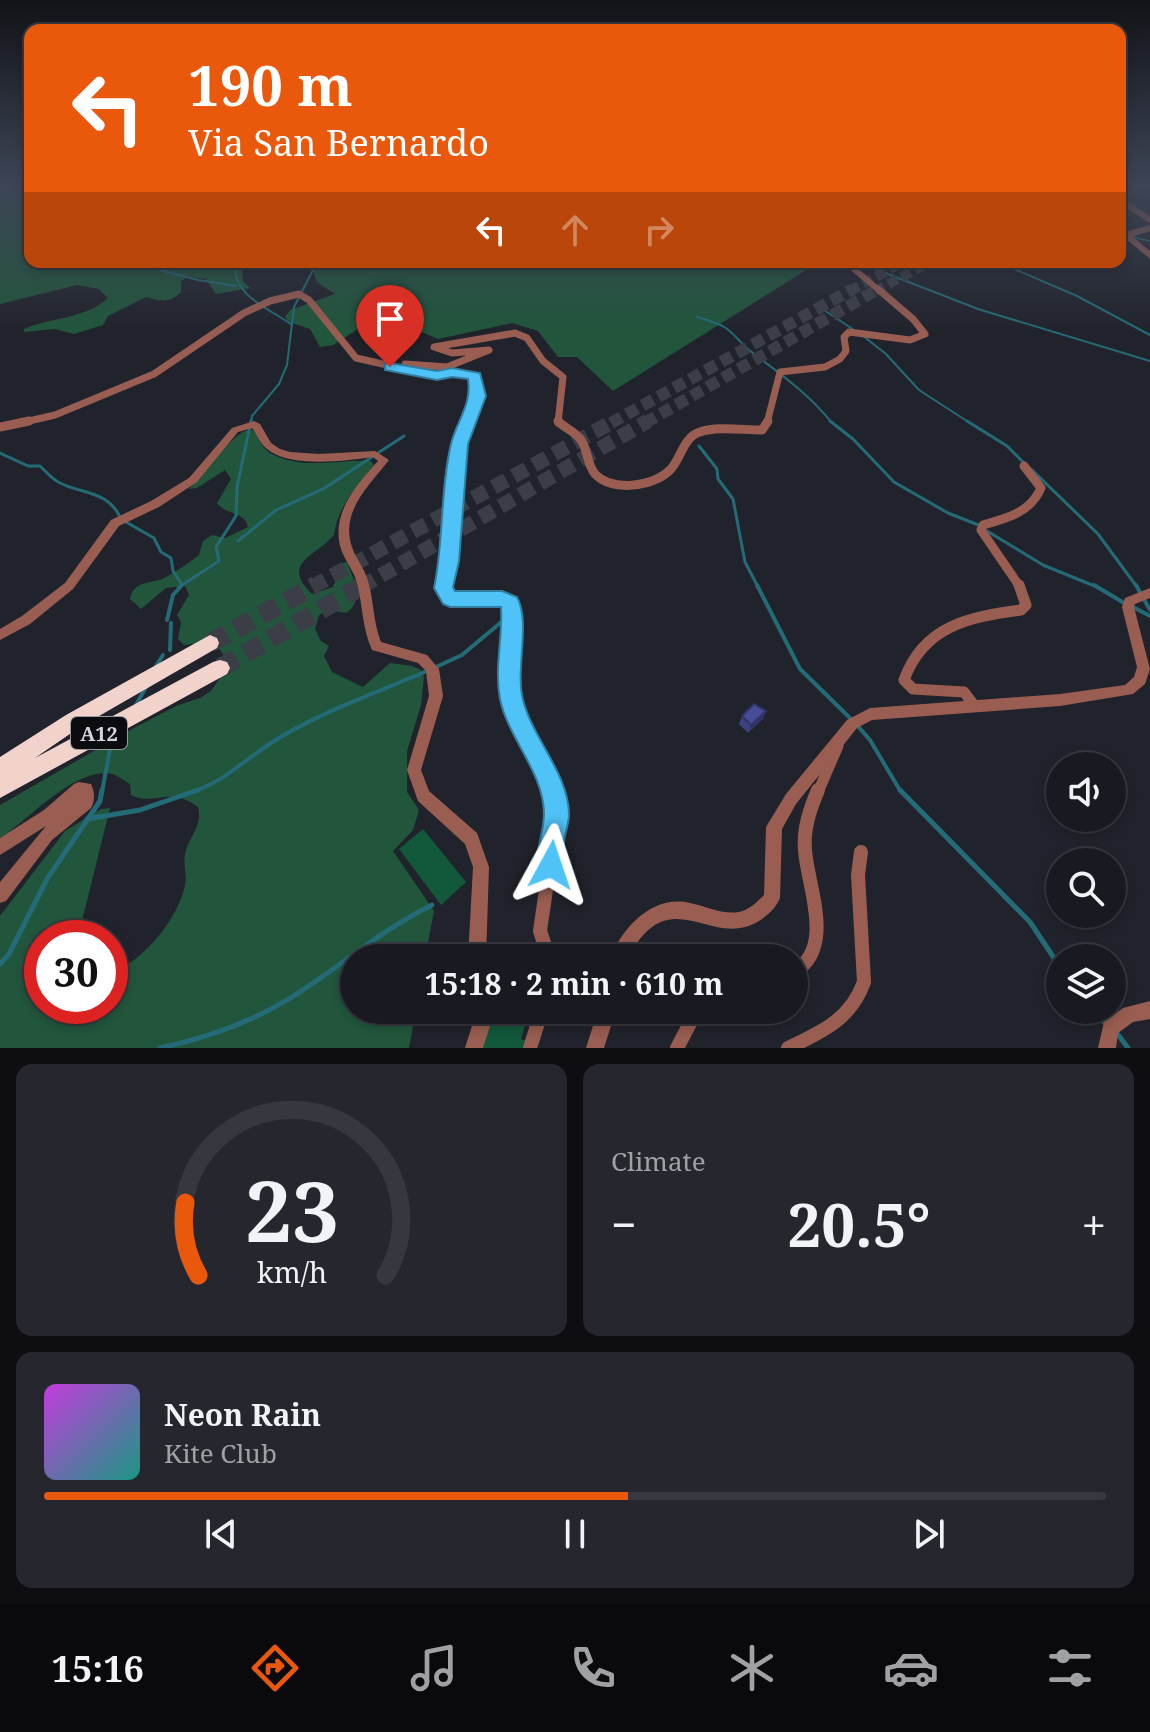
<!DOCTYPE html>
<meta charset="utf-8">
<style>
body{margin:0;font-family:"Noto Serif",serif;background:#26272e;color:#f1f3f6;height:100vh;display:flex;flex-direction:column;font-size:30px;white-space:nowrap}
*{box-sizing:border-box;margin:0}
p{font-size:26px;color:#9fa1a5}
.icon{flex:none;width:44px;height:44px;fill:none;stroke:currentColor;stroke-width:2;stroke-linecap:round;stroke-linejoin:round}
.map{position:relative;height:1048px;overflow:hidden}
.side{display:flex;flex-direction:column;gap:16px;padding:16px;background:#0e0e12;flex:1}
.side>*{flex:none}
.top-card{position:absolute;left:24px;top:24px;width:1102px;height:244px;border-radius:16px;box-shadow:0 4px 12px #0003,0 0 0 2px #37383f;background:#ea580c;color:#fff;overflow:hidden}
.controls{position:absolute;left:1046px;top:752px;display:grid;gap:16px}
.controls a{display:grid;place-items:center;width:80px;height:80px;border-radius:50%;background:#191a21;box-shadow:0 4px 12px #0003,0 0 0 2px #37383f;font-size:40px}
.speed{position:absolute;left:24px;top:920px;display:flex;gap:16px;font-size:40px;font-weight:700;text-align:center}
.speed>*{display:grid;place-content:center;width:104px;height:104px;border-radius:50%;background:#191a21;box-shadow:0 4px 12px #0003,0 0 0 2px #37383f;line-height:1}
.speed .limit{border:12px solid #d22;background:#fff;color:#111}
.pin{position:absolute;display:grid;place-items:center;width:68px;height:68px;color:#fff;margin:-82px -34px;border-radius:50% 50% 50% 0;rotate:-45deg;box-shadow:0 0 8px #0007}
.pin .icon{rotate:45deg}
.me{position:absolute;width:88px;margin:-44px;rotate:5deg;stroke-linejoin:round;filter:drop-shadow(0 0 6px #0008)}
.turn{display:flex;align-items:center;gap:28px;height:168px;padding:0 32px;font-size:36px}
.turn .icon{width:104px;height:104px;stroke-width:2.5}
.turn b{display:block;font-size:56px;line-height:68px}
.lanes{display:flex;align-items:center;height:76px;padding:0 32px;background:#0003;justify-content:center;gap:40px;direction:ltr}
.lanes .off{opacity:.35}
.big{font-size:60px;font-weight:700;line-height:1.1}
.side .card{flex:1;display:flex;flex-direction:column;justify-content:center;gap:12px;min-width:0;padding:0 28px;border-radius:16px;background:#26272e}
.side .dial{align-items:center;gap:0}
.dial svg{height:208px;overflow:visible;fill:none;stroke:#37383f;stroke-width:7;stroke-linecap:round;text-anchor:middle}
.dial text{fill:#f1f3f6;stroke:none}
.song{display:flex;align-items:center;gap:24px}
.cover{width:96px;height:96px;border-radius:12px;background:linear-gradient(135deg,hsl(290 70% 55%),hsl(170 70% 35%))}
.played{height:8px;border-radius:4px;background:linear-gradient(90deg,#ea580c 55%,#37383f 55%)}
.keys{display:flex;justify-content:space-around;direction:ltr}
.heat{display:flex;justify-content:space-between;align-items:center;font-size:44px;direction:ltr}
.side .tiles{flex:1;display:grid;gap:16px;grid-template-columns:1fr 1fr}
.card:last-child{grid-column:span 2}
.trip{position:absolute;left:340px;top:944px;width:468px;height:80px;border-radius:40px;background:#191a21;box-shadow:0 4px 12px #0003,0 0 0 2px #37383f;font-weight:700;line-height:80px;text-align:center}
.menu{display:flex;height:128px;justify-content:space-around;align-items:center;background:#0a0a0d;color:#9fa1a5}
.menu .icon{width:56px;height:56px}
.menu .on{color:#ea580c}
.menu b{font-size:36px;color:#f1f3f6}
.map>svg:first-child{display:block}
</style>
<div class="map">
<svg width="1150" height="1048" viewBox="0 0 1150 1048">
<rect width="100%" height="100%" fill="#21232c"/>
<g fill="#12583a">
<polygon points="423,829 466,882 441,905 399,849"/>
<polygon points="486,1010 529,1010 521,1039 532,1043 530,1048 474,1048"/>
</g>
<g fill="#21563c">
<path d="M 0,185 L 30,185 L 30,262 L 234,262 L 242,266 L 243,281 L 250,288 L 216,294 L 206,279 L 188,277 L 181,281 L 181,292 C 169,304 160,301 146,297 L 108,316 L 103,325 L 74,334 L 55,329 L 24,332 L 24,329 C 51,317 86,319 108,298 L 99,289 L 77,285 L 0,304 Z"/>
<polygon points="310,262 819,262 613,391 577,357 558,357 538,331 512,323 438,339 408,326 374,324 358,329 333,345 320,347 310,329 289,322 285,317 290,310 335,294 317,282"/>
<path d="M 251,429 C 259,435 260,447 270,453 C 303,471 337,459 371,461 L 374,465 C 357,486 337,508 334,535 C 315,557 280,563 312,594 L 333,587 L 341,564 L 347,562 C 354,581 365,600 346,613 L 328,610 L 319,615 L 315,629 L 321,641 L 329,646 L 324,656 L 332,672 L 363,687 L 390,663 L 412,666 L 421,670 L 424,677 L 421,705 L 407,751 L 407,792 L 419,810 L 413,830 L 393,851 L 434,911 L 425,958 L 354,958 L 354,1010 L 416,1010 L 409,1048 L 0,1048 L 0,916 L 65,831 L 101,809 L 110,808 L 81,925 L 85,938 L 42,938 L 42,1006 L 110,1006 L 110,962 L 120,969 C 148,954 178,918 185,885 C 187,875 183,864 185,854 C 189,836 203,826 198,807 C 169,785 154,807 131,795 L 130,784 C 125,781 118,776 113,774 C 75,766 30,819 0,838 L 0,805 L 132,729 L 176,706 L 200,698 L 211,691 L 230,663 C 206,632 221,642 184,645 L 178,639 L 181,622 L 177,615 L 189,595 L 185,586 L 166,588 L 141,609 L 130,599 C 134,579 152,585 166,577 C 177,571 189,563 199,555 L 203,541 L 212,535 L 225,538 L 248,527 C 245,511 225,515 217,503 L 231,479 L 225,470 L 197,488 L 188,489 C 209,474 229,433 251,429 Z"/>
</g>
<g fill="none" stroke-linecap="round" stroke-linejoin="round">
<g stroke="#246b78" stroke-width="2">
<polyline points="24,220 30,225"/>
<polyline points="1120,234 1150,241"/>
<polyline points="130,262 198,280 236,286"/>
<path d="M 235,262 C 232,297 268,307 292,325"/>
<polyline points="857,262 978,309 1150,361"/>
<polyline points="998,262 1077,296 1150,335"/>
<polyline points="824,310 857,332"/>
<path d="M 697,317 C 706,320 718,323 726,328 C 734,334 741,343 749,350 C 779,373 808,393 832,423"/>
<polyline points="863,336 885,353 919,390 970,423"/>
<polyline points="251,423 252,416 279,384 287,365 294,307 317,262"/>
</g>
<g stroke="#246b78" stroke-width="3">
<polyline points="830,421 853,439 894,482 948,513 981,526"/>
<polyline points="967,421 1007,446 1025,464"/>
<polyline points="699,446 717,469 718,479 733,499 745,562 758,587"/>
<path d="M 0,453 L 28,466 L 40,466 C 46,472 52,479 60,483 C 82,494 108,491 120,517"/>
<polyline points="1031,469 1098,534 1137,587"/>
<polyline points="126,522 154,538 161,552 171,558 173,571 181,583"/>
<polyline points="987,531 1043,565 1097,587"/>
<polyline points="238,541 276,510 323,489 404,436"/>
<polyline points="179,587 219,561 216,547 236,516 237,487 251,421"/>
</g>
<g stroke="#246b78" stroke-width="4">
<polyline points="757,585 800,669 851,719"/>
<polyline points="1094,585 1124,603"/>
<polyline points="1136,585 1150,610"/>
<polyline points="1131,606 1150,616"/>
<polyline points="167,620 173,595 182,585"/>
<polyline points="170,650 171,623"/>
<polyline points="156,666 163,655"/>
<polyline points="436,667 462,655 505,619"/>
<polyline points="136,705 146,687"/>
<polyline points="856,724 870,740 901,792"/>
<polyline points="102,792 110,749 120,732"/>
<path d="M 192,792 C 225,781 243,761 271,743 C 319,712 377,693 429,670"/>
</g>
<g stroke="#246b78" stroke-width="5">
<polyline points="900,790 1030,922 1060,967"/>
<polyline points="87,819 140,810 198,790"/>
<polyline points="0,964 9,954 47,879 100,801 102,790"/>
<polyline points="1093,1010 1107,1025"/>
<polyline points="1116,1032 1128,1048"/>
<path d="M 160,1048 C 207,1038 252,1022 292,997 C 340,967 381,930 432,905"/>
</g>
<g stroke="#3c3e47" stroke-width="10" stroke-dasharray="10 5" stroke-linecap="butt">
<polyline points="850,291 903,262"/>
<polyline points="875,291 930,262"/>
</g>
<g stroke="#3c3e47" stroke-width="12" stroke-dasharray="12 6" stroke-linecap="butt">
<polyline points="611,423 853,289"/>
<polyline points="645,423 878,289"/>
</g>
<g stroke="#3c3e47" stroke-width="15" stroke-dasharray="15 8" stroke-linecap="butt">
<polyline points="312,587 614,421"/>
<polyline points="361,587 648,421"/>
</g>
<g stroke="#3c3e47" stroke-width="19" stroke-dasharray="19 10" stroke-linecap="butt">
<polyline points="210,643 316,585"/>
<polyline points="220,668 364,585"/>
</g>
<g stroke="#995d51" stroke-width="6">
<polyline points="1125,203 1150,220"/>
<polyline points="1150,228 1126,235 1150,255"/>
<polyline points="851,262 854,269 880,291"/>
</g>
<g stroke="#995d51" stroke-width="7">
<polyline points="405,364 447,367 489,350 452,353 434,347 515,333 527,338 543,361 563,377 558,423"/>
<polyline points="20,423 55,415 154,374 244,313 270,301 299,294 309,300 356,358 437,376 452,373 475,376 476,398 467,423"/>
<polyline points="767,423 780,372 825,367 840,359 846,351 844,337 849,332 910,340 925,334 913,319 878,289"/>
</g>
<g stroke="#995d51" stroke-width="9">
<path d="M 558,421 C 564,428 575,431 581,440 C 588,450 587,465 595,474 C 612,492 653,487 670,470 C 681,459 683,437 700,432 C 717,426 743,430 762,430 L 768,421"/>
<polyline points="0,427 29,421"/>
<polyline points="443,587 459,446 468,421"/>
<path d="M 1020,587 L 981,530 L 983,525 C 1007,518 1030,513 1041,488 L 1024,466"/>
</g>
<g stroke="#995d51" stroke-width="11">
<path d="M 444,585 L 450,599 L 502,599 L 510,602 C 513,635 503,669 512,701 C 520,732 542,760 551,792"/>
<path d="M 974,705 L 964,692 L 913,689 L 904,680 C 924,625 970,617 1021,610 L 1026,605 L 1019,585"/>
<polyline points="818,792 838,746"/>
</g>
<g stroke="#995d51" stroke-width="14">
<polyline points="549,958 540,931 557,814 550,790"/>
<path d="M 794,972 C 836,948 807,885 805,850 C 803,829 810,809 818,790"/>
<polyline points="530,1048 542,1010"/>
<polyline points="677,1048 697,1010"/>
<path d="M 788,1048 C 822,1032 851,1019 864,982 L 858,875 L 861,852"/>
</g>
<g fill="#995d51" fill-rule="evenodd">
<path d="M 254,421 L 260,424 L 271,443 L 280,449 L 290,452 L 319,454 L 375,451 L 389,460 C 369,486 340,511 352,547 C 356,559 365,569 368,581 C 374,601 373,622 381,642 L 427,655 L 439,669 L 443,696 L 421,770 L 429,791 L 477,833 L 489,867 L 486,958 L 468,958 L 473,867 L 465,844 L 418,801 L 407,770 L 429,696 L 426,671 L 418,663 L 372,650 C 362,628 363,606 357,583 C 354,571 345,561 341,549 C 330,514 357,484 378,461 L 373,457 C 345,461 289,468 267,449 C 260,443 257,435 252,428 L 238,432 L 197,482 L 159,507 L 119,526 L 73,589 L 30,624 L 0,640 L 0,629 L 22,616 L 65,583 L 111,520 L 151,501 L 189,478 L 232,428 Z"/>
<path d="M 1150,588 L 1150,598 L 1135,604 L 1134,607 L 1150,669 L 1145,684 L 1133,694 L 1060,706 L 872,720 L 857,728 L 796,804 L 782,829 L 780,898 C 776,908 768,915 759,921 C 710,951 670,878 628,958 L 610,958 C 623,927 653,894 690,903 C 706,906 722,915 739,912 C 749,910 757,902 764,895 L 766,827 L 786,794 L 847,720 L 870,708 L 1060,694 L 1125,685 L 1134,677 L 1137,667 L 1122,607 L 1125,598 Z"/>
<path d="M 79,782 L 91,784 C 95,792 95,801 91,808 L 52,840 L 6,901 L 0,903 L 0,882 L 46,826 L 0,855 L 0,838 L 44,810 L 74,784 Z"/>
<polygon points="1150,1001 1150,1019 1133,1022 1118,1033 1116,1048 1098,1048 1104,1022 1123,1008"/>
<polygon points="477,1010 495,1010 483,1048 465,1048"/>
<polygon points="598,1010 616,1010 604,1048 586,1048"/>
</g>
<polygon fill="#f2d3cc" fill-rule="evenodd" points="210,635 217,638 219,643 217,648 80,727 35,758 213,662 220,660 227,662 230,668 227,674 0,798 0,757 66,715"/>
</g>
<polygon fill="#3e4080" points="766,711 763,719 748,733 739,724 742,716"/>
<polygon fill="#323468" points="766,711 763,719 748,733 751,725"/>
<polygon fill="#484b95" stroke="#323468" stroke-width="2" points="754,704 766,711 751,725 742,716"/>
<linearGradient id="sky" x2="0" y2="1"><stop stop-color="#121318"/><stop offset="0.56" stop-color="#3d4556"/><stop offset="1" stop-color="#3d4556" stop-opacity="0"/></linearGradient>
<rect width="1150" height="332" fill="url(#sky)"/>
<path fill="#4fc3f7" stroke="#337fa1" stroke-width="2" d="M 390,363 L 437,371 L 452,368 L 480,373 L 486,396 L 468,444 L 459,561 L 453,587 L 455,591 L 502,591 L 517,597 C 531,623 515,669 523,700 C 533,739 568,773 569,814 C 569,824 564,835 564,844 C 563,856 564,864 560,875 L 551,878 L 541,875 C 532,853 544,836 544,814 C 544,773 508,738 500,699 C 494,668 503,638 501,607 L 450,607 L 443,604 L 434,588 C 444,541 440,490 451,444 C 457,420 472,405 468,379 L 452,377 L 437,380 L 385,370 L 385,364 Z"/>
<g text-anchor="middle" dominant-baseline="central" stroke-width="8" stroke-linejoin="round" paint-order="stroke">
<rect fill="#0c0c10" stroke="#9999a0" stroke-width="2" x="71" y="717" width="56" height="32" rx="6"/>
<g font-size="20" font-weight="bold" fill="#d5d6dd">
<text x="99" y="733">A12</text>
</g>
</g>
</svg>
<div class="controls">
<a><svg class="icon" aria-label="sound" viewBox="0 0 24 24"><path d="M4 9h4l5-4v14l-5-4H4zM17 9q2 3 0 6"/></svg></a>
<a><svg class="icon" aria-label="search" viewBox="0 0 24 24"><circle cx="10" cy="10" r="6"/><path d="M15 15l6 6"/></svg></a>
<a><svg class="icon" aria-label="layers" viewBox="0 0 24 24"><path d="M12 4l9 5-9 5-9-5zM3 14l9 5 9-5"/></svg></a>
</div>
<div class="speed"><div class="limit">30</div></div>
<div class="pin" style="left:390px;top:367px;background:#d93025"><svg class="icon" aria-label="arrive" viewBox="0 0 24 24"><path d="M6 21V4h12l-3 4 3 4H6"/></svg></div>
<svg class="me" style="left:551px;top:865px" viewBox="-20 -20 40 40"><path d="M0-17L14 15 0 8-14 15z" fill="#4fc3f7" stroke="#fff" stroke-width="4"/></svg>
<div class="trip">15:18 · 2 min · 610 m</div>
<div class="top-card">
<div class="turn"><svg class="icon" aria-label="left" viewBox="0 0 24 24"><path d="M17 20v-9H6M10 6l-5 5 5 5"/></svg><div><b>190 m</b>Via San Bernardo</div></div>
<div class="lanes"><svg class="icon" aria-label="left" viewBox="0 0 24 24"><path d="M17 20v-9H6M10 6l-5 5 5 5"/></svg><svg class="icon off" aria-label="ahead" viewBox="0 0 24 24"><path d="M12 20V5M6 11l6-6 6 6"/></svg><svg class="icon off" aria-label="right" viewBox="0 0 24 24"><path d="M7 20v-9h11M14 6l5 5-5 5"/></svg></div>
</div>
</div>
<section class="side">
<div class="tiles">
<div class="card dial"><svg viewBox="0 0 100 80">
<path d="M14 69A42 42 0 1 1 86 69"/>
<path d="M14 69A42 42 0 0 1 9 41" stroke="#ea580c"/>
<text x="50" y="56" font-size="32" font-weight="700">23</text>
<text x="50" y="72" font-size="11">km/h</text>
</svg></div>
<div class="card"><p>Climate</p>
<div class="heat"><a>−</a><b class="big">20.5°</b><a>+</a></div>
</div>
<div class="card">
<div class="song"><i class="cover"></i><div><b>Neon Rain</b><p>Kite Club</p></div></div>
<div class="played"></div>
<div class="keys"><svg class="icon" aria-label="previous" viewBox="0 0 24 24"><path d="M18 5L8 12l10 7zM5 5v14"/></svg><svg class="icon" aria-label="pause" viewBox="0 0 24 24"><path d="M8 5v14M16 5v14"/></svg><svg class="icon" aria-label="next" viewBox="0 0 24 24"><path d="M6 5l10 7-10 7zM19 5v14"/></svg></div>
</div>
</div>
</section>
<nav class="menu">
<b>15:16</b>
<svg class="icon on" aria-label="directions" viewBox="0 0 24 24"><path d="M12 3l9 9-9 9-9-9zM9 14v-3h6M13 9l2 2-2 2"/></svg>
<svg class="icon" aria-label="music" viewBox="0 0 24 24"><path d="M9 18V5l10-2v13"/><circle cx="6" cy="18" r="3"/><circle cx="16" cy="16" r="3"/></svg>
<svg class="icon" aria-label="phone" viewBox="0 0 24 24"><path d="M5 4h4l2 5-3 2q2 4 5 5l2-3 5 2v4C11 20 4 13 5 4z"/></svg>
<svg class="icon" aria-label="climate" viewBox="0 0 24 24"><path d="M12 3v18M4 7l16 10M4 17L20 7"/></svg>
<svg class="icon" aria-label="car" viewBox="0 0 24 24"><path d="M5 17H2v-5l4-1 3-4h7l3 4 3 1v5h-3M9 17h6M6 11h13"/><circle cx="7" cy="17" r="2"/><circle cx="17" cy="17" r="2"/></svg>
<svg class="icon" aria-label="filters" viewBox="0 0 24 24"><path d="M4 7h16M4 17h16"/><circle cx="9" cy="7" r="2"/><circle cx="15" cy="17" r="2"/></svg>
</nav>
